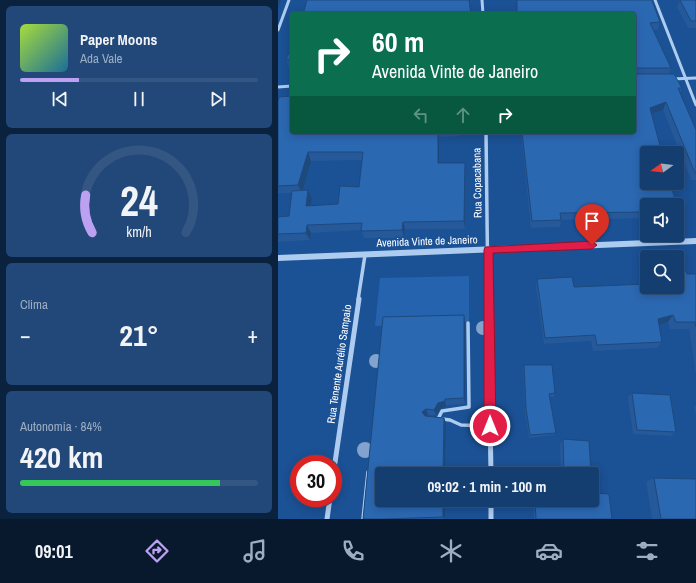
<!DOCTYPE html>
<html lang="pt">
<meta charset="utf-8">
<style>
body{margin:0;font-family:"Archivo Narrow",sans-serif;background:#214878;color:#f1f3f6;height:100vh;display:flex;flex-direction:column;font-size:15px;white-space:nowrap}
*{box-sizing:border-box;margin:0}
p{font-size:13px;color:#9daec3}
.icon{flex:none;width:22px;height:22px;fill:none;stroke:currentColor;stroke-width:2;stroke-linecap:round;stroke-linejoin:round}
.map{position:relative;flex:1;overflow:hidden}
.details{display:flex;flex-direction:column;gap:6px;padding:6px;background:#0b223e;width:278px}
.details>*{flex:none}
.top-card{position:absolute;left:12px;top:12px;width:346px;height:122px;border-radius:4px;box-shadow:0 2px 10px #0003,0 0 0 1px #335683;background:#0b6e4f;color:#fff;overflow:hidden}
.needle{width:26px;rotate:255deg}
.controls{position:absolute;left:362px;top:146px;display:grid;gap:8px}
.controls a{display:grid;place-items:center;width:44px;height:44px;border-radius:4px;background:#143d70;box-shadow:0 2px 10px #0003,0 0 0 1px #335683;font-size:20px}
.speed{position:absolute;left:12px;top:455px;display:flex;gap:8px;font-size:20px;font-weight:700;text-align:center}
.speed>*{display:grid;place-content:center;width:52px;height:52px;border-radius:50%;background:#143d70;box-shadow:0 2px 10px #0003,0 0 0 1px #335683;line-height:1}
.speed .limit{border:6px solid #d22;background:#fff;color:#111}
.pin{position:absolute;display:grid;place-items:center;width:34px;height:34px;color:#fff;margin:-41px -17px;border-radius:50% 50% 50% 0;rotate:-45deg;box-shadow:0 0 4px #0007}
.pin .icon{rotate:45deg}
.me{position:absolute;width:44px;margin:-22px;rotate:0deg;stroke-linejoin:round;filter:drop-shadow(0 0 3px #0008)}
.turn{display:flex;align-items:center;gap:14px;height:84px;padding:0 16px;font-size:18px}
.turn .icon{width:52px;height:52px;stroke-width:2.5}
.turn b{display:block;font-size:28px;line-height:34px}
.lanes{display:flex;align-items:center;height:38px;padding:0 16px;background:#0003;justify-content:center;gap:20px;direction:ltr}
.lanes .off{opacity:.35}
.big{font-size:30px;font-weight:800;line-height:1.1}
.details .tile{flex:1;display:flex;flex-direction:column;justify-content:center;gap:6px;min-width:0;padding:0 14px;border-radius:6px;background:#214878}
.details .dial{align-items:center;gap:0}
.dial svg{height:104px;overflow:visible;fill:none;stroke:#335683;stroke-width:7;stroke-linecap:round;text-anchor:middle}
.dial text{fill:#f1f3f6;stroke:none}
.song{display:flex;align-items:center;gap:12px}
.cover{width:48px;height:48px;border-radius:6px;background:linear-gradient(135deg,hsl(80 70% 55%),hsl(200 70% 35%))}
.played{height:4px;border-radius:2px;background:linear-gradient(90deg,#bca0f2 25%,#335683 25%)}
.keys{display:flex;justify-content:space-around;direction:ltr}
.heat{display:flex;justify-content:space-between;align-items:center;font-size:22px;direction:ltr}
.charge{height:6px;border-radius:3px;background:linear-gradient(90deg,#34c759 84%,#335683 0)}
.trip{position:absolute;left:97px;top:467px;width:224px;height:40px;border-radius:4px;background:#143d70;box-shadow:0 2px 10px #0003,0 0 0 1px #335683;font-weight:800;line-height:40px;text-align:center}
.tab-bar{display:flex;height:64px;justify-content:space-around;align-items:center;background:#08182d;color:#9daec3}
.tab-bar .icon{width:28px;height:28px}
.tab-bar .on{color:#bca0f2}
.tab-bar b{font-size:18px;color:#f1f3f6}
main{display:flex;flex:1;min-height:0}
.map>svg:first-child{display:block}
</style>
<main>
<section class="details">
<div class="tile">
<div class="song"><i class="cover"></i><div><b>Paper Moons</b><p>Ada Vale</p></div></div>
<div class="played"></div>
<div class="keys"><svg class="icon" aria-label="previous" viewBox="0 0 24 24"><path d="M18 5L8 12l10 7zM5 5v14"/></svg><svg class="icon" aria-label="pause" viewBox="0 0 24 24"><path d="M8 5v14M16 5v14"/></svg><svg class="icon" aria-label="next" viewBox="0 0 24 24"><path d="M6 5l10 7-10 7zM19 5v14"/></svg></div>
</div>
<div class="tile dial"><svg viewBox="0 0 100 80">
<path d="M14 69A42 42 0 1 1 86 69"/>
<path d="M14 69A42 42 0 0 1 9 40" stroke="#bca0f2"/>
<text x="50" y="56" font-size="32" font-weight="700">24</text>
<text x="50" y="72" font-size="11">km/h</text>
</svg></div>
<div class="tile"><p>Clima</p>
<div class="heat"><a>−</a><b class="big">21°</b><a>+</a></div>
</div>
<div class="tile"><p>Autonomia · 84%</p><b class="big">420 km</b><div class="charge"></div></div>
</section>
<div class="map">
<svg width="418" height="519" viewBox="0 0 418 519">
<rect width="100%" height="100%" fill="#1b5195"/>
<polygon fill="#2563ae" points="191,276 191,322 97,326 102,278"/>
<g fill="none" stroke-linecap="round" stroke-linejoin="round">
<g stroke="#aeccef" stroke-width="3.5">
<polyline points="160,419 164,411 191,407 190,323"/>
<polyline points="164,419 172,420 183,425 212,426"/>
<polyline points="85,519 90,472"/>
</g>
<g stroke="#aeccef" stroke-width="3">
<polyline points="204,0 205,14"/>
<polyline points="377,0 418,105"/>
<polyline points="0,30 11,0"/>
<polyline points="394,79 418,78"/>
<polyline points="0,87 14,86"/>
</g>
<g stroke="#aeccef" stroke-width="3.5">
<polyline points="208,132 210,300"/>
<polyline points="80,300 87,255"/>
</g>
<g stroke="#aeccef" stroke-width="5">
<polyline points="210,299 213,474"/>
<polyline points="55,476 81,299"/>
<polyline points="213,500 213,519"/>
<polyline points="49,519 52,498"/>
</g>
<polygon fill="#aeccef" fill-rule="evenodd" points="418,238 418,244 0,261 0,255"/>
</g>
<g fill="#81a3cd">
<circle cx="205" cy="328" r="7"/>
<circle cx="98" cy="361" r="7"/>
<circle cx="87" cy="450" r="8"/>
</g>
<g fill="#255999" fill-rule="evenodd">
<polygon points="239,0 374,0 382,22 380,30 376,30 393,68 391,74 404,88 402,93 418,130 418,180 413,180 385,110 373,114 369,205 369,218 283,220 282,227 253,228 243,132 356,132 356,14 239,14"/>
<polygon points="402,0 418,0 418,28 410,28 399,7"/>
<polygon points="14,47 14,68 11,68 8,59"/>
<path d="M 0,101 L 14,132 L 181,132 L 181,136 L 161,137 L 161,163 L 187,171 L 187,229 L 127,229 L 126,238 L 86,238 L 83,230 L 33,233 L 32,240 L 0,242 L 0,217 L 11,216 L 14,193 L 0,193 ZM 84,160 L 81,187 L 60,204 L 33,206 L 34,198 L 30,190 L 25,190 L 33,161 Z"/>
<polygon points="409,274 418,274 418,375 411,329 392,329 390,322 381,324 384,342 379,348 315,351 313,341 266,344 258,286 259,279 296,287 369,287"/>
<polygon points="186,315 187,323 187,404 168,405 168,407 162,409 158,415 150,415 149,416 166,418 168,423 167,474 104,474 104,500 167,500 167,519 85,519 105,317"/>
<polygon points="246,365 277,393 276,397 272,397 278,433 276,435 251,438 247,411 245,369"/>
<polygon points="354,393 398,432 393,436 355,434 350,397"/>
<polygon points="418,405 418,415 416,407"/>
<polygon points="285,439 313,474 283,474 282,444"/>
<polygon points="376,478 418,519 374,519 368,482"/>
<polygon points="255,500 314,500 334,519 256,519"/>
</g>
<g fill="#1e497d">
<polygon points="0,0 3,0 0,8"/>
<polygon points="388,102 385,110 369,115 372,108"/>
<polygon points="160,132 161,137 161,171 160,163"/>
<polygon points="30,152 33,161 24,193 20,185"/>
<polygon points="187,163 187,229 186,221"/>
<polygon points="30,190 34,198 32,213 28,206"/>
<polygon points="125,222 127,229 126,238 124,230"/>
<polygon points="29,225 33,233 32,240 28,233"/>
<polygon points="186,315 187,323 187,404 186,398"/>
<polygon points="395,315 390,322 375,326 380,319"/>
<polygon points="167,399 168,407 162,409 158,415 156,410 160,403"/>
<polygon points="148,409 150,415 147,417 144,412"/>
<polygon points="166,418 168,423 167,474 165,474"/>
<polygon points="165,500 167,500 167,519 165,517"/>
</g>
<g fill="#2b68b2" stroke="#1e497d">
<polygon points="29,0 191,0 193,14 25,14"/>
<polygon points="239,0 374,0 382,22 372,23 393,68 358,68 356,70 356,14 239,14"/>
<polygon points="402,0 418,0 418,21 413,21"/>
<polygon points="14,47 14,60 8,59"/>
<polygon points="356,73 358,74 396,74 404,88 400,88 418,130 418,173 417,173 388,102 372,108 384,153 369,153 369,183 392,183 399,205 369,205 369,212 282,213 283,220 254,221 244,132 356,132"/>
<polygon points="14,96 14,132 160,132 160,163 187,163 186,221 125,222 124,230 83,231 84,223 29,225 28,233 0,234 0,217 11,216 14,191 30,190 28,206 60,204 62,186 81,187 85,152 30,152 20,185 0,186 0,101 1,97"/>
<polygon points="408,271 409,274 418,274 418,327 417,322 398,322 395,315 380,319 384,342 319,345 317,335 267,338 259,279 294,277 296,287 369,284 369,287 399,287 399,272"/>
<polygon points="186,315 186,398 167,399 167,401 160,403 156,410 148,409 144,412 147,416 166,418 165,474 104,474 104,500 165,500 165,517 107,519 85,519 105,317"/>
<polygon points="246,365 274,365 277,393 271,394 278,433 252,435 248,408"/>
<polygon points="354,393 392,395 398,432 359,430"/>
<polygon points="285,439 311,441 313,474 286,474"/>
<polygon points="376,478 418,479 418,519 383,519"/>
<polygon points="314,493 331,494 334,519 258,519 257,500 314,500"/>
</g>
<polygon fill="#e11d48" stroke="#92132f" points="314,241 319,245 314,249 215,253 218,426 216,430 212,432 208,430 206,426 206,250 207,247"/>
<g text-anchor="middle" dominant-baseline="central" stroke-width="4" stroke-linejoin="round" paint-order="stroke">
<g font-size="11" fill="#fff" stroke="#1b5195">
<text transform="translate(199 183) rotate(-91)">Rua Copacabana</text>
<text transform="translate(149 241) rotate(-2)">Avenida Vinte de Janeiro</text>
<text transform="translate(61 364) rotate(-82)">Rua Tenente Aurélio Sampaio</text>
</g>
</g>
</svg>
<div class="controls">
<a><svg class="needle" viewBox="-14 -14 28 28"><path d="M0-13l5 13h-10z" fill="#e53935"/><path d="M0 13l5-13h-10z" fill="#9daec3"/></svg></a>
<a><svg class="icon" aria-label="sound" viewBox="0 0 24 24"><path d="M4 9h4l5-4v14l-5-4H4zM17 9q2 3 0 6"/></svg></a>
<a><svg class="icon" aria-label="search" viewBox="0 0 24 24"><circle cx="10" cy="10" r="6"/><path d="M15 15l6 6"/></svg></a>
</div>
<div class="speed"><div class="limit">30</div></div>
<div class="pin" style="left:314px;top:245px;background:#d93025"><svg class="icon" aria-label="arrive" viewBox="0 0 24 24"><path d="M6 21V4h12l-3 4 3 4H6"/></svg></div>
<svg class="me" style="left:212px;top:426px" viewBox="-20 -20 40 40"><circle r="17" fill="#e11d48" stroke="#fff" stroke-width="3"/><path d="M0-11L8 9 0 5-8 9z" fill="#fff"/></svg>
<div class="trip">09:02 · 1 min · 100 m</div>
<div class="top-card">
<div class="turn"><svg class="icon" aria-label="right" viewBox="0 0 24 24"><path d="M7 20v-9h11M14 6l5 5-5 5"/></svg><div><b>60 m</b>Avenida Vinte de Janeiro</div></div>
<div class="lanes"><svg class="icon off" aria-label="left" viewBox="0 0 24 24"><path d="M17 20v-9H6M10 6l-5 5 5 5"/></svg><svg class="icon off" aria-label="ahead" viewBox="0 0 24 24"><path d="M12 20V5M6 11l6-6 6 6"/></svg><svg class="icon" aria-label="right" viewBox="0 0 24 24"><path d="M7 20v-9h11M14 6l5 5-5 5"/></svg></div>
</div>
</div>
</main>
<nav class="tab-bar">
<b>09:01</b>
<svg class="icon on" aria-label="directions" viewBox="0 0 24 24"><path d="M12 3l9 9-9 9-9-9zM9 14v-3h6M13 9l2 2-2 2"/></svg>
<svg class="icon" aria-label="music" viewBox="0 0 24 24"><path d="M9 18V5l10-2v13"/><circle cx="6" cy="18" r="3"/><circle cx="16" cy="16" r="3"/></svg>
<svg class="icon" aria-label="phone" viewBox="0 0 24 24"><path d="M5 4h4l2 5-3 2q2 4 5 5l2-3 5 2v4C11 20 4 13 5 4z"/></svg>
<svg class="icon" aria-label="climate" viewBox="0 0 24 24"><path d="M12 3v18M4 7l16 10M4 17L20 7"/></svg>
<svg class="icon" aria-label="car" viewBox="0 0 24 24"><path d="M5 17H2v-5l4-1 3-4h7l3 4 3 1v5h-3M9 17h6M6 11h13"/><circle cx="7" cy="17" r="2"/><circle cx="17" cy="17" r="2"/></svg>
<svg class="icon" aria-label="filters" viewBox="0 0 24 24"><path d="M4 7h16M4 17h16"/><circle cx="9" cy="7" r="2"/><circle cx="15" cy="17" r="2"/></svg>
</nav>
